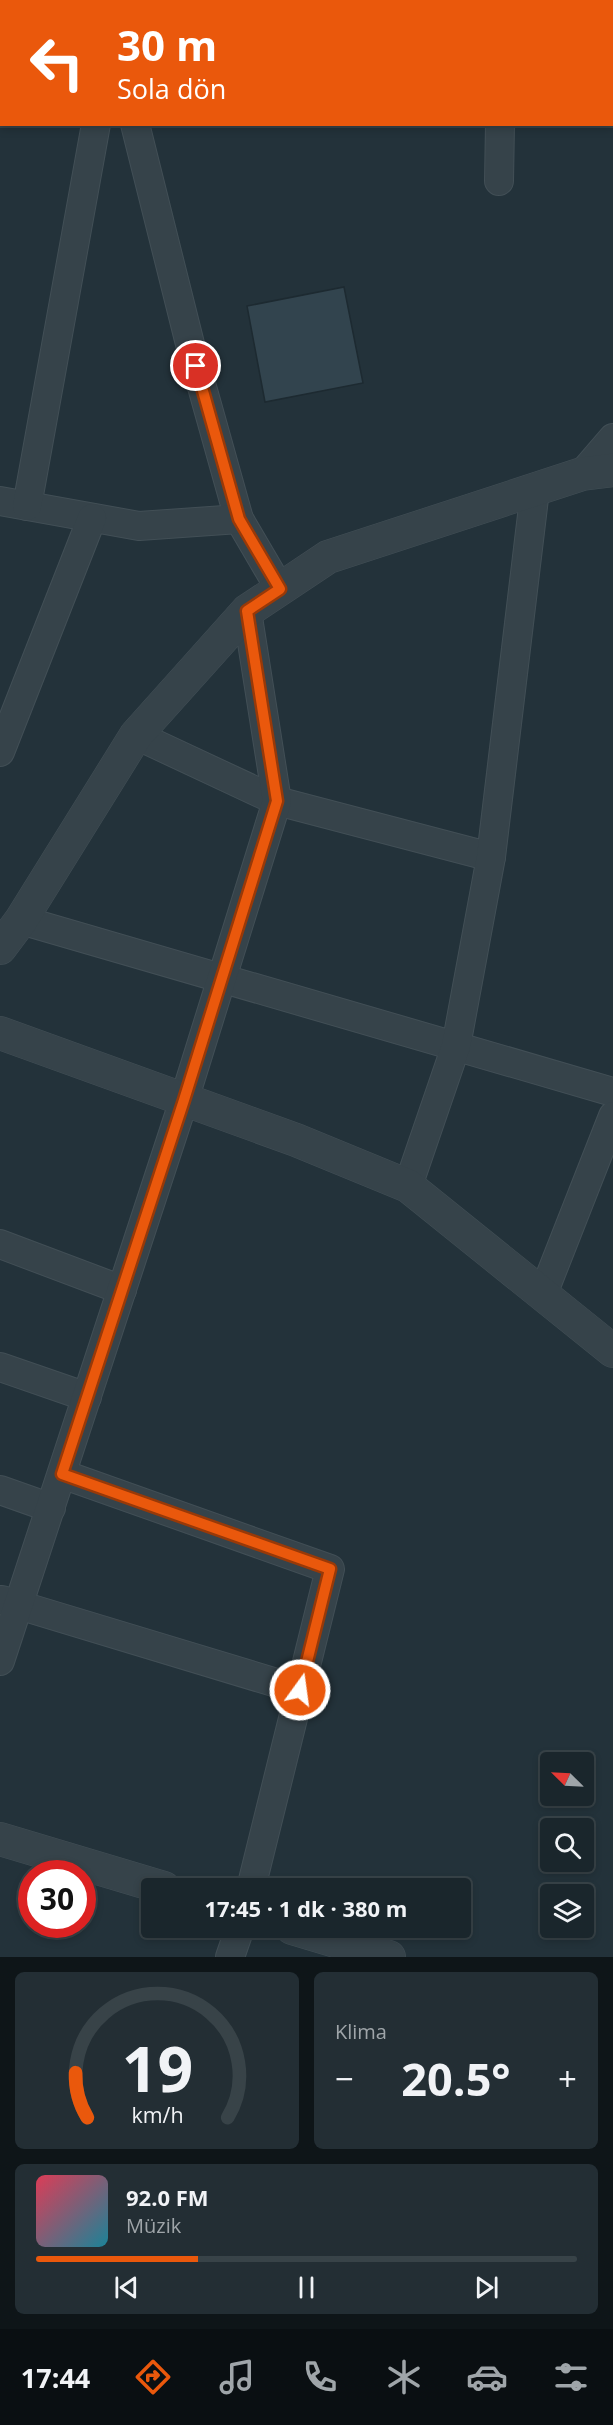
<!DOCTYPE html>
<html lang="tr">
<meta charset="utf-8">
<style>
body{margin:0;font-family:"Open Sans",sans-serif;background:#232e34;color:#f1f3f6;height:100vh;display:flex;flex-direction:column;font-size:22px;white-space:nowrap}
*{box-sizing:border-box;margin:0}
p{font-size:20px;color:#9fa5a9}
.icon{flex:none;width:33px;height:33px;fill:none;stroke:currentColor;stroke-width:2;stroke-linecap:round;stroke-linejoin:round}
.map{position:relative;height:1957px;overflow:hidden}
.panel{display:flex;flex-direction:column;gap:15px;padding:15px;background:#0e1518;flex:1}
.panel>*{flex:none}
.guide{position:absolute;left:0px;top:0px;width:614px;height:126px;box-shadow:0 3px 9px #0003,0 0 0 2px #384348;background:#ea580c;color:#fff;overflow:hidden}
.needle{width:39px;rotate:294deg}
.tools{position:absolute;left:540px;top:1752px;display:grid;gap:12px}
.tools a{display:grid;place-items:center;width:54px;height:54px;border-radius:6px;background:#1a262c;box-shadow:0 3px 9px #0003,0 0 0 2px #384348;font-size:30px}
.speed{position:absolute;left:18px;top:1860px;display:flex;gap:12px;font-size:30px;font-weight:700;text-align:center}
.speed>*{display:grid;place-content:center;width:78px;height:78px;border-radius:50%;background:#1a262c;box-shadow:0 3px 9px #0003,0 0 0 2px #384348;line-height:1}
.speed .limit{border:9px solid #d22;background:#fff;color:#111}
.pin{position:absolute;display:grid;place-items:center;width:51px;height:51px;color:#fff;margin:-26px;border:3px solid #fff;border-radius:50%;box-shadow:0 2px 6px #0007}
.me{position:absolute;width:66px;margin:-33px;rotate:14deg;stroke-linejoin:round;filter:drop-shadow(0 0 4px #0008)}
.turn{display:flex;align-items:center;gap:21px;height:126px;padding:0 18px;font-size:27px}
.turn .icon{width:78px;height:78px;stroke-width:2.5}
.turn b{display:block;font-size:42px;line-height:51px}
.big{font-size:45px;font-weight:700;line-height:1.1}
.panel .card{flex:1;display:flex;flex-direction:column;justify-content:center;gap:9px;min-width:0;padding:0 21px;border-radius:9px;background:#232e34}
.panel .dial{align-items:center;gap:0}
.dial svg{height:156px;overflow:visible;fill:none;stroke:#384348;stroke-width:7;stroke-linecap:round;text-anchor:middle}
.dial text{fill:#f1f3f6;stroke:none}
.song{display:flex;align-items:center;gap:18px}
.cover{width:72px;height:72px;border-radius:9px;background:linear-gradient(135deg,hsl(350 70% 55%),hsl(190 70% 35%))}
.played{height:6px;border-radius:3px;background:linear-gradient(90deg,#ea580c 30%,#384348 30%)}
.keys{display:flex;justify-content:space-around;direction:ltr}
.heat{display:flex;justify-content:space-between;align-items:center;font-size:33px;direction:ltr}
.panel .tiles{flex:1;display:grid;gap:15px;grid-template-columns:1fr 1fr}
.card:last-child{grid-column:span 2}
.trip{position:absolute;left:141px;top:1878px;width:330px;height:60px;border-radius:6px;background:#1a262c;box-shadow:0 3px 9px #0003,0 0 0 2px #384348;font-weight:700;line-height:60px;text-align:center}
.dock{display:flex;height:96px;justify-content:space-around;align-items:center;background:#0a0f12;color:#9fa5a9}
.dock .icon{width:42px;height:42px}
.dock .selected{color:#ea580c}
.dock b{font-size:27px;color:#f1f3f6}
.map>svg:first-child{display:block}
</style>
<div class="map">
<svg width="613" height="1957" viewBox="0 0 613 1957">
<rect width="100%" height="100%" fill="#23323a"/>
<polygon fill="#32444e" stroke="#1d2a31" stroke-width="1.5" points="344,287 363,383 265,402 247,306"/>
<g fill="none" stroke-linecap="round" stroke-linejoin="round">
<defs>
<g id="minor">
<polyline points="100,0 100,2"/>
<polyline points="501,2 501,0"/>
<polyline points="0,66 2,66"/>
<polyline points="135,124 190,344 239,519 280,589"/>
<polyline points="499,181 500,124"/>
<polyline points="582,474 613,438"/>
<polyline points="0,501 139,526 239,519"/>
<polyline points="27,506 96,124"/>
<polyline points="136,735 277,801 491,857"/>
<polyline points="0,752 92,518"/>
<polyline points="21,920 613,1092"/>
<polyline points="408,1186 456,1046 491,857 535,490"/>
<polyline points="0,1244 122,1290"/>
<polyline points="543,1294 613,1116"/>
<polyline points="0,1367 87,1397"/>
<polyline points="62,1474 330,1569 251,1888"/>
<polyline points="0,1490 51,1508"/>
<polyline points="2,1600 300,1690"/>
<polyline points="0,1661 184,1100 277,801 247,611"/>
<polyline points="230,1957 240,1928"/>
</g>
<g id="tertiary">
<polyline points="0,948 21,920 136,735 247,611 328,557 582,474 613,470"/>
<polyline points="0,1033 296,1140 408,1186 613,1351"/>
<polyline points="0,1839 164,1888"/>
<polyline points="292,1928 389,1957"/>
</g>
</defs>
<use href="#minor" stroke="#424f56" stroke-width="30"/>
<use href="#tertiary" stroke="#424f56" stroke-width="34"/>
<use href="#minor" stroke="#36434a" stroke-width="28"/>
<use href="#tertiary" stroke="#36434a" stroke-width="33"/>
</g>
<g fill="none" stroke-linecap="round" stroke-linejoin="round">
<defs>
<polyline id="route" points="196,366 239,519 280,589 247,611 277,801 184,1100 62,1474 330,1569 300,1690"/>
</defs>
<use href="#route" stroke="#983908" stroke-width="15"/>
<use href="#route" stroke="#ea580c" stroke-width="10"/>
</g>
</svg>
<div class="tools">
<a><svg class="needle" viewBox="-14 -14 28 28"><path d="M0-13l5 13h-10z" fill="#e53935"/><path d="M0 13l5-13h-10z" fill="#9fa5a9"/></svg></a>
<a><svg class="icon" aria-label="search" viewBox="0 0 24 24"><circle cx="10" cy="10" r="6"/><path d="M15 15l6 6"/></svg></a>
<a><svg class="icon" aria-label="layers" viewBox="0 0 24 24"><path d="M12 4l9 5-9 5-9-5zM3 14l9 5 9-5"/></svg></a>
</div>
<div class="speed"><div class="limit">30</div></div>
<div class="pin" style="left:196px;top:366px;background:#d93025"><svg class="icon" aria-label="arrive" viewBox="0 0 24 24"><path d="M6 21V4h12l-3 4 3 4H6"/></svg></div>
<svg class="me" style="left:300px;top:1690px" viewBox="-20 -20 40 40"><circle r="17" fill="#ea580c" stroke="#fff" stroke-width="3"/><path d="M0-11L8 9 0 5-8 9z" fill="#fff"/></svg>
<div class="trip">17:45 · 1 dk · 380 m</div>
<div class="guide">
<div class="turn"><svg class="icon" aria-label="left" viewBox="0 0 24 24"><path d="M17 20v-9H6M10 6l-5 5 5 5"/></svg><div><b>30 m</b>Sola dön</div></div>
</div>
</div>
<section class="panel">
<div class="tiles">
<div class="card dial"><svg viewBox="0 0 100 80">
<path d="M14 69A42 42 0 1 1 86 69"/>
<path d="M14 69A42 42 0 0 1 8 46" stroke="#ea580c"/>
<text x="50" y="56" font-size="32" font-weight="700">19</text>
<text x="50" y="72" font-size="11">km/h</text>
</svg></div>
<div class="card"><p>Klima</p>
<div class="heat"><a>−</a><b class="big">20.5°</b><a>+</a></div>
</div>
<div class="card">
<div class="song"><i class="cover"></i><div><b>92.0 FM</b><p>Müzik</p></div></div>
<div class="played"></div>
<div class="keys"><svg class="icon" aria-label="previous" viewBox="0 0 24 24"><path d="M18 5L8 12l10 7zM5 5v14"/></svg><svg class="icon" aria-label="pause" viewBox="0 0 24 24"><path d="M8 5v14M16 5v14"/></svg><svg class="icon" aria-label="next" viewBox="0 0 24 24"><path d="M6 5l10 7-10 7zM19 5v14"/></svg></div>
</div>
</div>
</section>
<nav class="dock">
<b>17:44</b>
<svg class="icon selected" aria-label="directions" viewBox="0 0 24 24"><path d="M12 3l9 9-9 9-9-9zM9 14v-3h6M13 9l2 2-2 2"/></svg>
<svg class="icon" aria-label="music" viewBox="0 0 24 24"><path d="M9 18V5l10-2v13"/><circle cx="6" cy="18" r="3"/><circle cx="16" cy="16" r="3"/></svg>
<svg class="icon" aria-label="phone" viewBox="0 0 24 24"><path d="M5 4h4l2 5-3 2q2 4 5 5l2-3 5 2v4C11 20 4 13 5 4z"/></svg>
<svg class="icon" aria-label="climate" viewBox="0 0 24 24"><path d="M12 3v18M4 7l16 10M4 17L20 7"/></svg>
<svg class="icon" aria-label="car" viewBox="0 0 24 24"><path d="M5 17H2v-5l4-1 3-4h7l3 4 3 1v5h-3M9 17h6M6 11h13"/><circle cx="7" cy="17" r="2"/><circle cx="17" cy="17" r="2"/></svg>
<svg class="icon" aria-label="filters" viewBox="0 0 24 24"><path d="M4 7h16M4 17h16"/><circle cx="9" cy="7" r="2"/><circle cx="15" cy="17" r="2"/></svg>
</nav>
